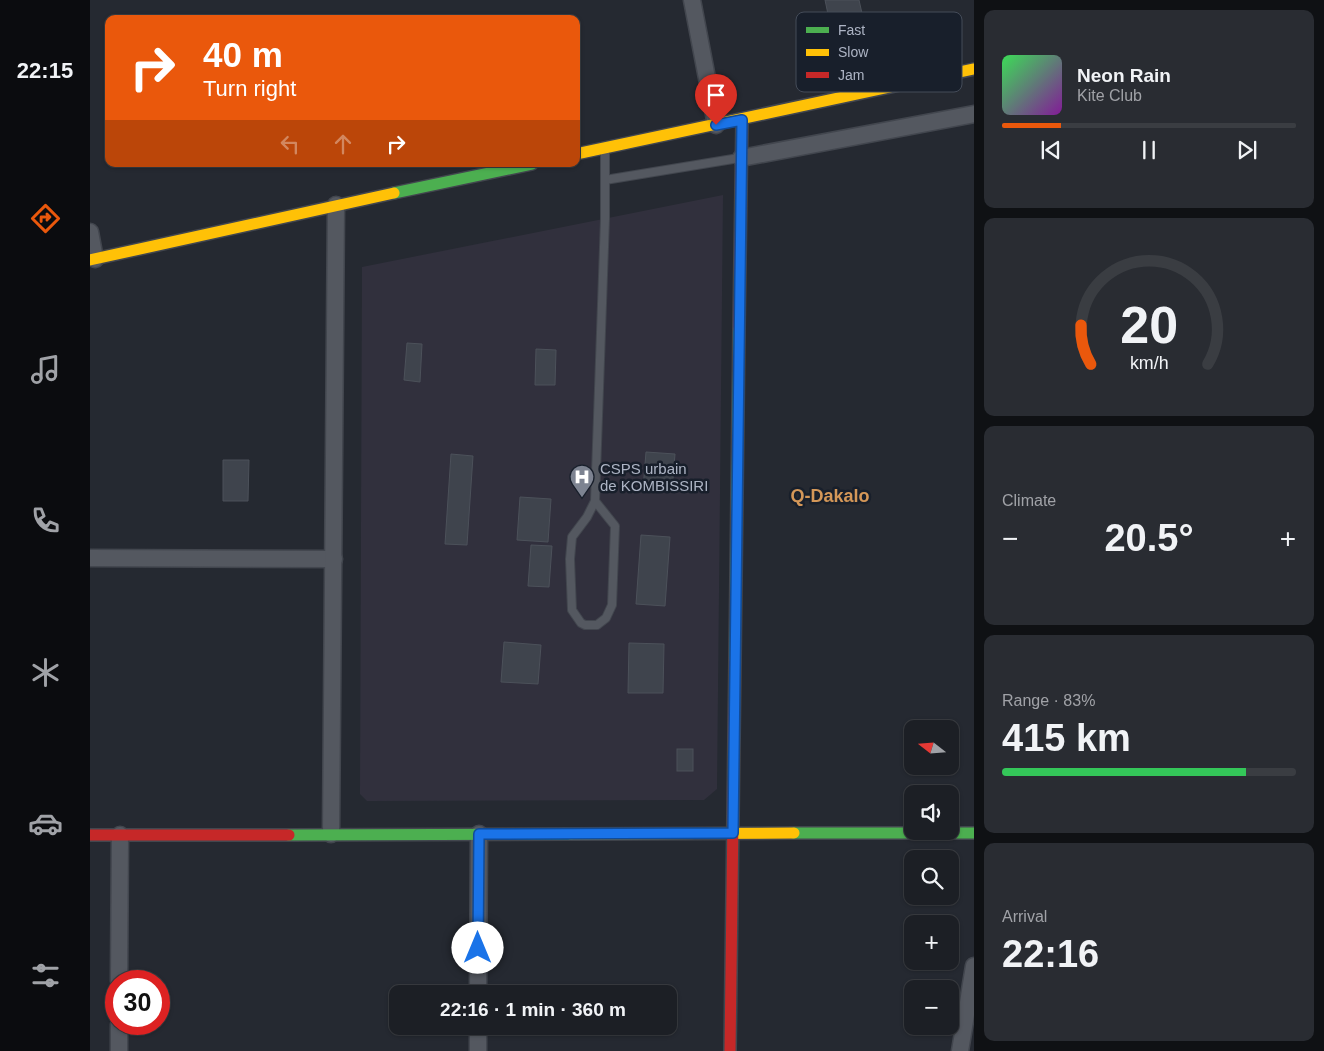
<!DOCTYPE html>
<meta charset="utf-8">
<style>
body{margin:0;font-family:Helvetica,sans-serif;background:#292c32;color:#f1f3f6;height:100vh;display:flex;flex-direction:column;font-size:19px;white-space:nowrap}
*{box-sizing:border-box;margin:0}
p{font-size:16px;color:#a0a2a7}
.icon{flex:none;width:28px;height:28px;fill:none;stroke:currentColor;stroke-width:2;stroke-linecap:round;stroke-linejoin:round}
.map{position:relative;flex:1;overflow:hidden}
.details{display:flex;flex-direction:column;gap:10px;padding:10px;background:#0f1114;width:350px}
.details>*{flex:none}
.hud{position:absolute;left:15px;top:15px;width:475px;height:152px;border-radius:10px;box-shadow:0 1px 4px #0004,0 0 0 1px #3a3d42;background:#ea580c;color:#fff;overflow:hidden}
.needle{width:32px;rotate:287deg}
.tools{position:absolute;left:814px;top:720px;display:grid;gap:10px}
.tools a{display:grid;place-items:center;width:55px;height:55px;border-radius:10px;background:#1c1f25;box-shadow:0 1px 4px #0004,0 0 0 1px #3a3d42;font-size:25px}
.speed{position:absolute;left:15px;top:970px;display:flex;gap:10px;font-size:25px;font-weight:700;text-align:center}
.speed>*{display:grid;place-content:center;width:65px;height:65px;border-radius:50%;background:#1c1f25;box-shadow:0 1px 4px #0004,0 0 0 1px #3a3d42;line-height:1}
.speed .limit{border:8px solid #d22;background:#fff;color:#111}
.pin{position:absolute;display:grid;place-items:center;width:42px;height:42px;color:#fff;margin:-51px -21px;border-radius:50% 50% 50% 0;rotate:-45deg;box-shadow:0 0 5px #0007}
.pin .icon{rotate:45deg}
.me{position:absolute;width:55px;margin:-28px;rotate:0deg;stroke-linejoin:round;filter:drop-shadow(0 0 4px #0008)}
.turn{display:flex;align-items:center;gap:18px;height:105px;padding:0 15px;font-size:22px}
.turn .icon{width:65px;height:65px;stroke-width:2.5}
.turn b{display:block;font-size:35px;line-height:42px}
.lanes{display:flex;align-items:center;height:48px;padding:0 15px;background:#0003;justify-content:center;gap:25px;direction:ltr}
.lanes .off{opacity:.35}
.big{font-size:38px;font-weight:800;line-height:1.1}
.details .card{flex:1;display:flex;flex-direction:column;justify-content:center;gap:8px;min-width:0;padding:0 18px;border-radius:10px;background:#292c32}
.details .dial{align-items:center;gap:0}
.dial svg{height:130px;overflow:visible;fill:none;stroke:#3a3d42;stroke-width:7;stroke-linecap:round;text-anchor:middle}
.dial text{fill:#f1f3f6;stroke:none}
.song{display:flex;align-items:center;gap:15px}
.cover{width:60px;height:60px;border-radius:8px;background:linear-gradient(135deg,hsl(130 70% 55%),hsl(290 70% 35%))}
.played{height:5px;border-radius:2px;background:linear-gradient(90deg,#ea580c 20%,#3a3d42 20%)}
.keys{display:flex;justify-content:space-around;direction:ltr}
.heat{display:flex;justify-content:space-between;align-items:center;font-size:28px;direction:ltr}
.charge{height:8px;border-radius:4px;background:linear-gradient(90deg,#34c759 83%,#3a3d42 0)}
.trip{position:absolute;left:299px;top:985px;width:288px;height:50px;border-radius:10px;background:#1c1f25;box-shadow:0 1px 4px #0004,0 0 0 1px #3a3d42;font-weight:800;line-height:50px;text-align:center}
main{display:flex;flex:1;min-height:0}
.tabs{display:flex;flex-direction:column;width:90px;justify-content:space-around;align-items:center;background:#0b0c0f;color:#a0a2a7}
.tabs .icon{width:35px;height:35px}
.tabs .current{color:#ea580c}
.tabs b{font-size:22px;color:#f1f3f6}
.map>svg:first-child{display:block}
</style>
<main>
<nav class="tabs">
<b>22:15</b>
<svg class="icon current" aria-label="directions" viewBox="0 0 24 24"><path d="M12 3l9 9-9 9-9-9zM9 14v-3h6M13 9l2 2-2 2"/></svg>
<svg class="icon" aria-label="music" viewBox="0 0 24 24"><path d="M9 18V5l10-2v13"/><circle cx="6" cy="18" r="3"/><circle cx="16" cy="16" r="3"/></svg>
<svg class="icon" aria-label="phone" viewBox="0 0 24 24"><path d="M5 4h4l2 5-3 2q2 4 5 5l2-3 5 2v4C11 20 4 13 5 4z"/></svg>
<svg class="icon" aria-label="climate" viewBox="0 0 24 24"><path d="M12 3v18M4 7l16 10M4 17L20 7"/></svg>
<svg class="icon" aria-label="car" viewBox="0 0 24 24"><path d="M5 17H2v-5l4-1 3-4h7l3 4 3 1v5h-3M9 17h6M6 11h13"/><circle cx="7" cy="17" r="2"/><circle cx="17" cy="17" r="2"/></svg>
<svg class="icon" aria-label="filters" viewBox="0 0 24 24"><path d="M4 7h16M4 17h16"/><circle cx="9" cy="7" r="2"/><circle cx="15" cy="17" r="2"/></svg>
</nav>
<div class="map">
<svg width="884" height="1051" viewBox="0 0 884 1051">
<rect width="100%" height="100%" fill="#252931"/>
<polygon fill="#31303d" points="633,195 627,789 614,800 277,801 270,794 272,267"/>
<g fill="#3f444d" stroke="#4c515a">
<polygon points="735,0 769,0 778,40 745,47"/>
<polygon points="317,343 332,344 330,382 314,380"/>
<polygon points="446,349 466,350 465,385 445,385"/>
<polygon points="556,452 585,454 582,491 553,489"/>
<polygon points="361,454 383,456 377,545 355,544"/>
<polygon points="133,460 159,460 158,501 133,501"/>
<polygon points="430,497 461,499 458,542 427,540"/>
<polygon points="551,535 580,537 575,606 546,604"/>
<polygon points="441,545 462,546 459,587 438,586"/>
<polygon points="414,642 451,645 448,684 411,682"/>
<polygon points="539,643 574,644 573,693 538,693"/>
<rect x="587" y="749" width="16" height="22"/>
</g>
<g fill="none" stroke-linecap="round" stroke-linejoin="round">
<defs>
<g id="lane">
<polyline points="515,180 649,158"/>
<polyline points="505,501 525,526 522,605 516,618 507,625 495,625 491,623 482,610 480,559 482,537 497,517 505,501 515,219 515,153"/>
</g>
<g id="street">
<polyline points="602,0 626,125"/>
<polyline points="651,158 884,114"/>
<polyline points="0,232 5,259"/>
<polyline points="0,558 244,559"/>
<polyline points="241,834 246,205"/>
<polyline points="29,981 30,835"/>
<polyline points="388,994 389,834"/>
<polyline points="29,1051 29,1024"/>
<polyline points="388,1051 388,1026"/>
<polyline points="870,1051 884,966"/>
</g>
<g id="fast">
<polyline points="304,193 442,164"/>
<polyline points="645,660 649,329"/>
<polyline points="704,833 884,833"/>
<polyline points="199,835 481,834"/>
</g>
<g id="slow">
<polyline points="486,154 884,69"/>
<polyline points="0,260 304,193"/>
<polyline points="481,834 704,833"/>
</g>
<g id="jam">
<polyline points="649,329 652,120"/>
<polyline points="0,835 199,835"/>
<polyline points="640,1051 645,660"/>
</g>
</defs>
<use href="#lane" stroke="#42464e" stroke-width="10"/>
<use href="#street" stroke="#42464e" stroke-width="19"/>
<use href="#fast" stroke="#42464e" stroke-width="14"/>
<use href="#slow" stroke="#42464e" stroke-width="14"/>
<use href="#jam" stroke="#42464e" stroke-width="14"/>
<use href="#lane" stroke="#545860" stroke-width="8"/>
<use href="#street" stroke="#545860" stroke-width="16"/>
<use href="#fast" stroke="#4caf50" stroke-width="11"/>
<use href="#slow" stroke="#ffc107" stroke-width="11"/>
<use href="#jam" stroke="#c62828" stroke-width="11"/>
</g>
<g fill="none" stroke-linecap="round" stroke-linejoin="round">
<defs>
<polyline id="route" points="388,948 389,834 643,833 652,120 626,125"/>
</defs>
<use href="#route" stroke="#114b97" stroke-width="12"/>
<use href="#route" stroke="#1a73e8" stroke-width="9"/>
</g>
<defs>
<symbol id="hospital-pin" viewBox="-11 -11 22 30"><path d="M0 17L-7.5 6A9.5 9.5 0 1 1 7.5 6Z" fill="#7d8391" stroke="#181f2b"/><path d="M-5-5h3v3.5h4V-5h3V5h-3V1.5h-4V5h-3Z" fill="#fff"/></symbol>
</defs>
<g fill-rule="evenodd">
<use href="#hospital-pin" x="478" y="463" width="28" height="38"/>
</g>
<g text-anchor="middle" dominant-baseline="central" stroke-width="5" stroke-linejoin="round" paint-order="stroke">
<g font-size="15" fill="#adb4c4" stroke="#181f2b" text-anchor="start">
<text x="510" y="468">CSPS urbain<tspan x="510" dy="17">de KOMBISSIRI</tspan></text>
</g>
<g font-size="18" font-weight="bold" fill="#d49758" stroke="#181f2b">
<text x="740" y="496">Q-Dakalo</text>
</g>
</g>
<rect x="706" y="12" width="166" height="80" rx="8" fill="#181f2b" stroke="#454c59" stroke-width="1"/>
<rect x="716" y="27" width="23" height="6" fill="#4caf50"/>
<rect x="716" y="49" width="23" height="7" fill="#ffc107"/>
<rect x="716" y="72" width="23" height="6" fill="#c62828"/>
<g font-size="14" fill="#adb4c4">
<text x="748" y="35">Fast</text>
<text x="748" y="57">Slow</text>
<text x="748" y="80">Jam</text>
</g>
</svg>
<div class="tools">
<a><svg class="needle" viewBox="-14 -14 28 28"><path d="M0-13l5 13h-10z" fill="#e53935"/><path d="M0 13l5-13h-10z" fill="#a0a2a7"/></svg></a>
<a><svg class="icon" aria-label="sound" viewBox="0 0 24 24"><path d="M4 9h4l5-4v14l-5-4H4zM17 9q2 3 0 6"/></svg></a>
<a><svg class="icon" aria-label="search" viewBox="0 0 24 24"><circle cx="10" cy="10" r="6"/><path d="M15 15l6 6"/></svg></a>
<a>+</a>
<a>−</a>
</div>
<div class="speed"><div class="limit">30</div></div>
<div class="pin" style="left:626px;top:125px;background:#d93025"><svg class="icon" aria-label="arrive" viewBox="0 0 24 24"><path d="M6 21V4h12l-3 4 3 4H6"/></svg></div>
<svg class="me" style="left:388px;top:948px" viewBox="-20 -20 40 40"><circle r="19" fill="#fff"/><path d="M0-13L10 11 0 6-10 11z" fill="#1a73e8"/></svg>
<div class="trip">22:16 · 1 min · 360 m</div>
<div class="hud">
<div class="turn"><svg class="icon" aria-label="right" viewBox="0 0 24 24"><path d="M7 20v-9h11M14 6l5 5-5 5"/></svg><div><b>40 m</b>Turn right</div></div>
<div class="lanes"><svg class="icon off" aria-label="left" viewBox="0 0 24 24"><path d="M17 20v-9H6M10 6l-5 5 5 5"/></svg><svg class="icon off" aria-label="ahead" viewBox="0 0 24 24"><path d="M12 20V5M6 11l6-6 6 6"/></svg><svg class="icon" aria-label="right" viewBox="0 0 24 24"><path d="M7 20v-9h11M14 6l5 5-5 5"/></svg></div>
</div>
</div>
<section class="details">
<div class="card">
<div class="song"><i class="cover"></i><div><b>Neon Rain</b><p>Kite Club</p></div></div>
<div class="played"></div>
<div class="keys"><svg class="icon" aria-label="previous" viewBox="0 0 24 24"><path d="M18 5L8 12l10 7zM5 5v14"/></svg><svg class="icon" aria-label="pause" viewBox="0 0 24 24"><path d="M8 5v14M16 5v14"/></svg><svg class="icon" aria-label="next" viewBox="0 0 24 24"><path d="M6 5l10 7-10 7zM19 5v14"/></svg></div>
</div>
<div class="card dial"><svg viewBox="0 0 100 80">
<path d="M14 69A42 42 0 1 1 86 69"/>
<path d="M14 69A42 42 0 0 1 8 45" stroke="#ea580c"/>
<text x="50" y="56" font-size="32" font-weight="700">20</text>
<text x="50" y="72" font-size="11">km/h</text>
</svg></div>
<div class="card"><p>Climate</p>
<div class="heat"><a>−</a><b class="big">20.5°</b><a>+</a></div>
</div>
<div class="card"><p>Range · 83%</p><b class="big">415 km</b><div class="charge"></div></div>
<div class="card"><p>Arrival</p><b class="big">22:16</b></div>
</section>
</main>
